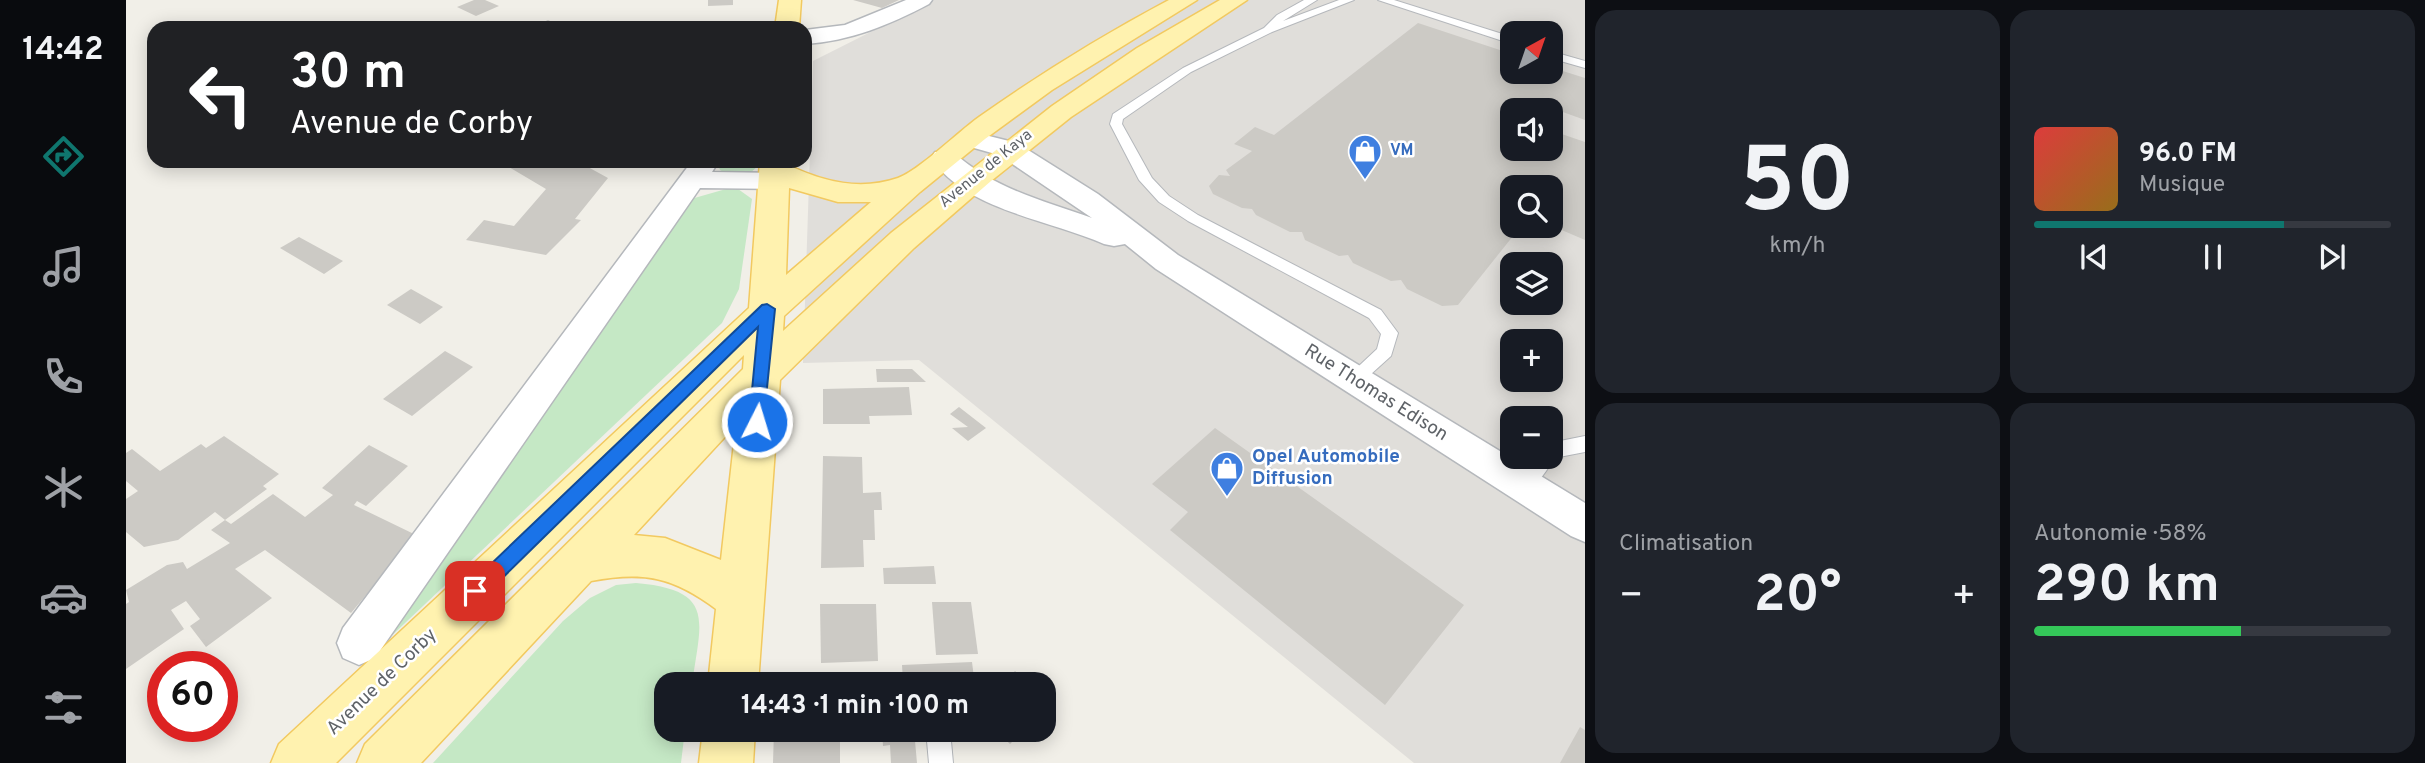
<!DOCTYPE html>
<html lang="fr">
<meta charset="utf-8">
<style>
body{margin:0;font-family:Overpass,sans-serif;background:#20242c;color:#f1f3f6;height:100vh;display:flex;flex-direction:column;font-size:26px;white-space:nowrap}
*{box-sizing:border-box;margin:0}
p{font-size:23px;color:#9ea1a6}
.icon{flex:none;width:38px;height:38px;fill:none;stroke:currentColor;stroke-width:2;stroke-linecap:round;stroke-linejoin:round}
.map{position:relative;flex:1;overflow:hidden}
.details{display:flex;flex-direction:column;gap:10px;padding:10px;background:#0d0f14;width:840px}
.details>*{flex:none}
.hud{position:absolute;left:21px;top:21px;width:665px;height:147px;border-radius:21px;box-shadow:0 4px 18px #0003;background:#202124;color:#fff;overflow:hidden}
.needle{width:46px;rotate:40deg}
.controls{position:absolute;left:1374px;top:21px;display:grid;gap:14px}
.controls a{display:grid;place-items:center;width:63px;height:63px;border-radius:14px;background:#171b24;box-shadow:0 4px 18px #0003;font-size:35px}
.speed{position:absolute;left:21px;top:651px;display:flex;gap:14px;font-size:35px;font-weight:700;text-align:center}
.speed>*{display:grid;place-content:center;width:91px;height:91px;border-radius:50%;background:#171b24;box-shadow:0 4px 18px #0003;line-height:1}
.speed .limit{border:10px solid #d22;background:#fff;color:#111}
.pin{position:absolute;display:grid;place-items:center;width:60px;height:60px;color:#fff;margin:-30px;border-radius:14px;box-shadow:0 4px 10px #0006}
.me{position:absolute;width:77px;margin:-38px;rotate:5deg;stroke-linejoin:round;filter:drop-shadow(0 0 5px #0008)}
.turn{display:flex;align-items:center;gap:24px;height:147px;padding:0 28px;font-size:32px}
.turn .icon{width:91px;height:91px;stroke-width:2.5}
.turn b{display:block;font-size:49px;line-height:60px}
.big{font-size:52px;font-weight:700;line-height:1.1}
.details .widget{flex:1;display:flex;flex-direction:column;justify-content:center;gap:10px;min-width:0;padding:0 24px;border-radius:21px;background:#20242c}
.details .dial{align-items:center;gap:0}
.dial b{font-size:91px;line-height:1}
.song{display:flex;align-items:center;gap:21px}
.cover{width:84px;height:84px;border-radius:10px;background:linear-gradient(135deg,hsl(0 70% 55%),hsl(40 70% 35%))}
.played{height:7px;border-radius:4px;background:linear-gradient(90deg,#0f766e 70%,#363941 70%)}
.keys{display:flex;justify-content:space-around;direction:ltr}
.heat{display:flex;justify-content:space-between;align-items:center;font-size:38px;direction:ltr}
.charge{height:10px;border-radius:5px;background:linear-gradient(90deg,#34c759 58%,#363941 0)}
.details .tiles{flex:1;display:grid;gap:10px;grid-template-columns:repeat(2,1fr)}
.trip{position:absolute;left:528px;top:672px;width:402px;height:70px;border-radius:21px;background:#171b24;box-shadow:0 4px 18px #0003;font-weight:700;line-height:70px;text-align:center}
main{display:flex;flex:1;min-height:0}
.tab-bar{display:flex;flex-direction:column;width:126px;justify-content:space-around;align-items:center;background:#090b0e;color:#9ea1a6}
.tab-bar .icon{width:49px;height:49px}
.tab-bar .on{color:#0f766e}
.tab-bar b{font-size:32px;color:#f1f3f6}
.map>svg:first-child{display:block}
</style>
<main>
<nav class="tab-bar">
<b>14:42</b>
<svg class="icon on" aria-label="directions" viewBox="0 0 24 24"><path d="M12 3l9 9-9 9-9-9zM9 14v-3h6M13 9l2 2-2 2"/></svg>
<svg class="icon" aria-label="music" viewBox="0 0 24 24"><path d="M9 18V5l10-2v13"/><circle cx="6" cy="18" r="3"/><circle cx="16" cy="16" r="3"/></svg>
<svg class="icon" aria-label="phone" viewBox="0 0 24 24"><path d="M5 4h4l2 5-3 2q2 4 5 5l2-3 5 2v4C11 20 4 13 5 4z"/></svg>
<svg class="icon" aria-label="climate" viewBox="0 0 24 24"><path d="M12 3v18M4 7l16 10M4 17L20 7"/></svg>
<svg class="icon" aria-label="car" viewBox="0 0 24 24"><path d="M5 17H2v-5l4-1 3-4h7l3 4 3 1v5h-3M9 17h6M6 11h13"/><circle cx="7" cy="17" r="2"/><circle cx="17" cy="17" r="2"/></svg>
<svg class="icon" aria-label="filters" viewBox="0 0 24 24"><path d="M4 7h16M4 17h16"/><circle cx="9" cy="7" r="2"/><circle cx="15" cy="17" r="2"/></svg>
</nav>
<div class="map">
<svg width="1459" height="763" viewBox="0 0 1459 763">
<rect width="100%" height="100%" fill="#f1efe8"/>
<path fill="#e0deda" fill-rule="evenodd" d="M 808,0 L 1459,0 L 1459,763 L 1288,763 L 793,360 L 677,363 L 687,61 ZM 1386,33 L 1424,33 L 1424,72 L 1386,72 ZM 1386,110 L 1424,110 L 1424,149 L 1386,149 ZM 1386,187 L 1424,187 L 1424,226 L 1386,226 ZM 1386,264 L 1424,264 L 1424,303 L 1386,303 ZM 1386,341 L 1424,341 L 1424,380 L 1386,380 ZM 1386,418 L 1424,418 L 1424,457 L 1386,457 Z"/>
<g fill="#c5e8c5">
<polygon points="591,161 633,161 632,166 623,174 601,174 594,170"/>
<polygon points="600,189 612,189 626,199 613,289 596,323 260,641 565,199"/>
<path d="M 510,583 C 590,590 575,620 566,684 L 541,684 L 541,730 L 559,730 L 555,763 L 307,763 L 437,621 L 464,598 L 490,585 Z"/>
</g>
<g fill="#cccac5">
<polygon points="348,0 359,0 373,6 350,16 331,7"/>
<polygon points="582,0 607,0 607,5 582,6"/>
<polygon points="727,0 773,0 756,8"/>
<polygon points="422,20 440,28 418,28 413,24"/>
<polygon points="1292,23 1386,54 1386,72 1424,72 1424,67 1459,78 1459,120 1434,111 1424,122 1424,110 1386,110 1386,149 1424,149 1424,130 1459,142 1459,240 1424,225 1424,187 1386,187 1386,226 1395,226 1332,305 1316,306 1281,289 1275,280 1265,281 1227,263 1222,255 1213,256 1179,240 1176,232 1164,232 1130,215 1126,209 1116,208 1087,194 1083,186 1093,175 1104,176 1100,170 1126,151 1108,144 1129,127 1148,135"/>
<polygon points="391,161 451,161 482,178 449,219 455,220 420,255 340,240 358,220 388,226 420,189 381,166"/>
<polygon points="173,237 217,261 198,274 154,248"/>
<polygon points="285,289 317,307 294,324 261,305"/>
<polygon points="319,351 347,367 286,416 257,399"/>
<polygon points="750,369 786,369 800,382 751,382"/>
<polygon points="783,387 786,415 743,416 744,424 697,424 697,389"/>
<polygon points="833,407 860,428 842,441 826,428 842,427 824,414"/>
<polygon points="1089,428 1338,605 1259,705 1044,530 1062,512 1026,484"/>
<polygon points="98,436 153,474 137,486 141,489 99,520 89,512 52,540 18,547 0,532 0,499 12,491 0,481 0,453 6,449 34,471 75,444 80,448"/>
<polygon points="243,445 282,466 240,506 231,501 228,505 290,535 225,613 139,550 109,569 146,598 80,647 64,626 74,619 60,601 45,610 58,629 0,669 0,604 3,602 0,590 41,565 57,562 61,569 104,543 85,530 99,520 105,524 147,494 179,517 207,495 196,488"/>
<polygon points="697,456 736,457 737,493 755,492 756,510 748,510 749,540 737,540 738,567 695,568"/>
<polygon points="808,566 810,584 758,584 757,568"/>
<polygon points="806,602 845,602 852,654 810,655"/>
<polygon points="694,604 750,604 752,661 695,663"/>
<polygon points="846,662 848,678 777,680 776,665"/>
<polygon points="889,671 904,684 876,684"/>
<polygon points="1454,727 1459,730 1459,763 1434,763"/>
<polygon points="648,730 714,730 714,763 647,763"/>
<polygon points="756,730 788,730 791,763 765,763 764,745 757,746"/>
<polygon points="869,730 898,730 884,744"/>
</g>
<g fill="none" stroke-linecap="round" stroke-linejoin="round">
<defs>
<g id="lane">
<polygon points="1178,0 1191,0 1157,21 1213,0 1228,0 1146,32 1065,72 997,119 996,124 1026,178 1043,196 1072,215 1255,310 1272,333 1265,356 1234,384 1228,386 1219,379 1251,349 1255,334 1243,318 1062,221 1033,202 1013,180 984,124 987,114 1057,68 1138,28 1151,15"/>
<polygon points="1252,0 1268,0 1386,37 1386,44"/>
<polygon points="1424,51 1459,61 1459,68 1424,58"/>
<path d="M 1459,436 L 1459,452 L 1428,458 C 1421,471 1405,496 1389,491 L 1386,485 L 1408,457 L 1424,457 L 1424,443 Z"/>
<polygon points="800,730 824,730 827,763 803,763"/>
</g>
<g id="street">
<path d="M 780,0 L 806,0 L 803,4 C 763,25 725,41 679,44 L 679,30 L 719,25 Z"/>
<path d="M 843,131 L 891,143 L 972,194 L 1052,255 L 1459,503 L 1459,542 L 1445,536 L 1030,269 L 999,244 L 988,246 L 978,244 C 922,219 841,211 805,158 L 809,152 L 827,152 C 868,189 916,200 966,218 L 873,155 L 834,144 L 830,139 L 834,134 Z"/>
<polygon points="566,161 593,161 586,172 649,173 659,175 663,181 659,187 649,189 574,188 249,658 233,665 217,658 211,643 217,628"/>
</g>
<g id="primary">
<polygon points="653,0 675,0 673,28 649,28"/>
<path d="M 1043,0 L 1071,0 L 926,90 L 859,139 L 794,192 L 658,316 L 657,331 L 765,233 L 926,106 L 1011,48 L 1094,0 L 1121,0 L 945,117 L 865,181 L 788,248 L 654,380 L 632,684 L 582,684 L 590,609 C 547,577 518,571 465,581 L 295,763 L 231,763 L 239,744 L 617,369 L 618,355 L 210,763 L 145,763 L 153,744 L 623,308 L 634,161 L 664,161 L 664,166 C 699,182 734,191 772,178 C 792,171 832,132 853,117 C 914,74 977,35 1043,0 ZM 663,188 L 712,202 L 745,202 L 660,275 ZM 610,425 L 595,560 L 539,538 L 508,535 Z"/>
<polygon points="577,730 629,730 627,763 573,763"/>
</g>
</defs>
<use href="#lane" stroke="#b5b8bc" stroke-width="2"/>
<use href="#street" stroke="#b5b8bc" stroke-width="3"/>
<use href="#primary" stroke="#f2c960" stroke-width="3"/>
<use href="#lane" fill="#fff" fill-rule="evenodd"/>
<use href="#street" fill="#fff" fill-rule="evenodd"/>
<use href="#primary" fill="#fff2af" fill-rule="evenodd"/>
</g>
<polygon fill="#1a73e8" stroke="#114b97" stroke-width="2" points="641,304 649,309 637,427 625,427 623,422 632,327 356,598 349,600 343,598 340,591 343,585 636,305"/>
<defs>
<symbol id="shop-pin" viewBox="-11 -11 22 30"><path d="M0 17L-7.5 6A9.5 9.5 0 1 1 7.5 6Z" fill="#3f7fe0" stroke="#fff"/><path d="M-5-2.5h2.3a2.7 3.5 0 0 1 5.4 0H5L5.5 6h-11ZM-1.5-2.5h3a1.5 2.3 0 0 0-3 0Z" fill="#fff"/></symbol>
</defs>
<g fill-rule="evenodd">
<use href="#shop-pin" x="1220" y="132" width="38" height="52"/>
<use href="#shop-pin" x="1082" y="449" width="38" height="52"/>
</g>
<g text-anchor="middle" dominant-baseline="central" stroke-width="5" stroke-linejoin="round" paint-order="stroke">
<g font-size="16" font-weight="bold" fill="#366cbe" stroke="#fff" text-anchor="start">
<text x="1264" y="151">VM</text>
</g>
<g font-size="16" fill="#5f6368" stroke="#fff">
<text transform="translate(860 169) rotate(-39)">Avenue de Kaya</text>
</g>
<g font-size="19" fill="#5f6368" stroke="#fff">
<text transform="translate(1250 393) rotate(32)">Rue Thomas Edison</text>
<text transform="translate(256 682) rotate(-44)">Avenue de Corby</text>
</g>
<g font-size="19" font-weight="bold" fill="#366cbe" stroke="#fff" text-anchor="start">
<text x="1126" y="457">Opel Automobile<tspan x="1126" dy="22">Diffusion</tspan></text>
</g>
</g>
</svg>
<div class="controls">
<a><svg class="needle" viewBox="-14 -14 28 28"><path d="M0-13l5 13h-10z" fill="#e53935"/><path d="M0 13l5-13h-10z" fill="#9ea1a6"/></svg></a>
<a><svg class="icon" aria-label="sound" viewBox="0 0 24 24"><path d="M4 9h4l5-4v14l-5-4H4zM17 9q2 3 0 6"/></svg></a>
<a><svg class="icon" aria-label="search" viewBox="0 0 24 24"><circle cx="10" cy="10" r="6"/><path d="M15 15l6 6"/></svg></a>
<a><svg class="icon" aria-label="layers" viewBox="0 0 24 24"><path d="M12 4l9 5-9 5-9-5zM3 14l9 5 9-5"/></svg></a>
<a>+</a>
<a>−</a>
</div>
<div class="speed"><div class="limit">60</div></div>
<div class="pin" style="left:349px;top:591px;background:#d93025"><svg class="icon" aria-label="arrive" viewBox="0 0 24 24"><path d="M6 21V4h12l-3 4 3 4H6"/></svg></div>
<svg class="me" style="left:631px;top:422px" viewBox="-20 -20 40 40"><circle r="17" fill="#1a73e8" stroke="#fff" stroke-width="3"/><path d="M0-11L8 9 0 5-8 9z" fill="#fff"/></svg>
<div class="trip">14:43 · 1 min · 100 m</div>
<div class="hud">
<div class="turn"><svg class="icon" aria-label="left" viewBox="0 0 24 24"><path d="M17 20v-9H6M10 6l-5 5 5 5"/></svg><div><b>30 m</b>Avenue de Corby</div></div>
</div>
</div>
<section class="details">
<div class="tiles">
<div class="widget dial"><b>50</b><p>km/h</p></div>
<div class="widget">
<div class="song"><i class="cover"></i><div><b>96.0 FM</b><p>Musique</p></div></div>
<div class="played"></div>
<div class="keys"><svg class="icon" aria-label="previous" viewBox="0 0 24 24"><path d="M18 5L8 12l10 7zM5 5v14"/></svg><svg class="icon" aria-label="pause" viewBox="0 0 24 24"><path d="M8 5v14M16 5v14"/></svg><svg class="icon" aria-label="next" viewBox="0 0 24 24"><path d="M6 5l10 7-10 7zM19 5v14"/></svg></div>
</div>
<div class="widget"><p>Climatisation</p>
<div class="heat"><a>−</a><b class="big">20°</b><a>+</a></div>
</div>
<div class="widget"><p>Autonomie · 58%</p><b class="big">290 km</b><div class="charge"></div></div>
</div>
</section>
</main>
